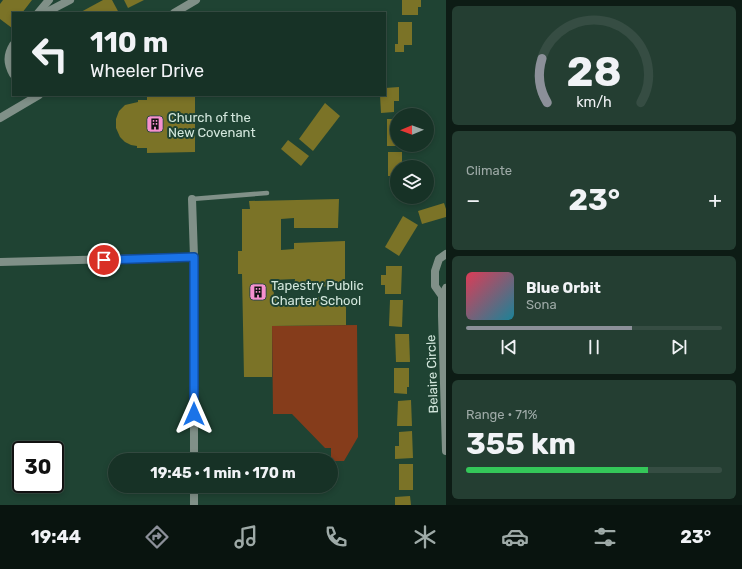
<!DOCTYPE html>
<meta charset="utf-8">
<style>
body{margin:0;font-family:Rubik,sans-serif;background:#243e32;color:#f1f3f6;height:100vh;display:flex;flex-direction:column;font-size:15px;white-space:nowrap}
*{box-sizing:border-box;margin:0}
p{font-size:13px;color:#9eaaa7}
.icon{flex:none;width:22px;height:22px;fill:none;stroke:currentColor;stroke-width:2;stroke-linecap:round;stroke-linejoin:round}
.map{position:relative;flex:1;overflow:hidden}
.panel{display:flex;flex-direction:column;gap:6px;padding:6px;background:#0d1c15;width:296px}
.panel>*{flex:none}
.top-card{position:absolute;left:12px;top:12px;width:374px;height:84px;border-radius:0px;box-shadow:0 2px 6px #0003,0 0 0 1px #364d43;background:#173226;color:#f1f3f6;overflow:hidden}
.needle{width:26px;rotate:269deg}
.tools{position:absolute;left:390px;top:108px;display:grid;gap:8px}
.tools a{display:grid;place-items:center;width:44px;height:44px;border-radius:50%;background:#173226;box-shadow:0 2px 6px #0003,0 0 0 1px #364d43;font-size:20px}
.speed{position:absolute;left:12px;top:441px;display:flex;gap:8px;font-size:20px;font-weight:700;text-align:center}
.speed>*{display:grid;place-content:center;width:52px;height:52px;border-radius:50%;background:#173226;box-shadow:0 2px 6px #0003,0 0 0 1px #364d43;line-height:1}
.speed .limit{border:2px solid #111;border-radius:6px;background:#fff;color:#111}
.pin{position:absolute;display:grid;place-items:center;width:34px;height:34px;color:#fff;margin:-17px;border:2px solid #fff;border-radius:50%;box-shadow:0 1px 4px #0007}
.me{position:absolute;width:44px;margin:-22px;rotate:0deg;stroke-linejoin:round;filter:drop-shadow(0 0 3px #0008)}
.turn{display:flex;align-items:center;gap:14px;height:84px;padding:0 12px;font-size:18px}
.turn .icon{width:52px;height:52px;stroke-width:2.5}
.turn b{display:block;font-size:28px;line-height:34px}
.big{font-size:30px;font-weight:700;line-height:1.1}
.panel .widget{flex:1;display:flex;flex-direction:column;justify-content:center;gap:6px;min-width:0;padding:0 14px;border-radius:6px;background:#243e32}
.panel .dial{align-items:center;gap:0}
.dial svg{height:104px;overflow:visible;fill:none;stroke:#364d43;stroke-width:7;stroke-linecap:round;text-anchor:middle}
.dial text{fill:#f1f3f6;stroke:none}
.song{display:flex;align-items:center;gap:12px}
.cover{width:48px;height:48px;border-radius:6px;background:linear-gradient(135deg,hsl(350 70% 55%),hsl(190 70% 35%))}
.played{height:4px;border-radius:2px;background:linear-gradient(90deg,#8c9099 65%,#364d43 65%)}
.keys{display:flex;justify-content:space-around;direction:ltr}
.heat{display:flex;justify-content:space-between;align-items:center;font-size:22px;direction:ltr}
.charge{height:6px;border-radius:3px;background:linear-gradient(90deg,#34c759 71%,#364d43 0)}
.trip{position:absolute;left:108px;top:453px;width:230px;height:40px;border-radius:20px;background:#173226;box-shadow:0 2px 6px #0003,0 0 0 1px #364d43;font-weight:700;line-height:40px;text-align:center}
.menu{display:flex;height:64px;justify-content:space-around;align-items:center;background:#09140f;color:#9eaaa7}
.menu .icon{width:28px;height:28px}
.menu .active{color:#8c9099}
.menu b{font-size:18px;color:#f1f3f6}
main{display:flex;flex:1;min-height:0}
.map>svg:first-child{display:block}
</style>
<main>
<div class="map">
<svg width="446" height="505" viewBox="0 0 446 505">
<rect width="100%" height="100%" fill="#1f4333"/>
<polygon fill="#853c1b" points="357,325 358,437 344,461 331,461 331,448 325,448 292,414 273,414 272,326"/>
<g fill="#7b7327">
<polygon points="3,0 32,0 22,13 13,13 13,26 12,28 0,19 0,4"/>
<polygon points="103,0 112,0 119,13 79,13"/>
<polygon points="124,0 144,0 128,8"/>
<polygon points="402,0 421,0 421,7 418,7 418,15 402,15"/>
<polygon points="398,22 412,22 412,45 404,45 404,52 395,52 395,44 398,44"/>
<polygon points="399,87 399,101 394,101 394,112 381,113 380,95 385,95 385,88"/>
<polygon points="147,95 195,95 195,152 147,153 147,148 137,148 137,146 131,145 125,142 120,137 116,128 116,119 119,111 125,105 138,102 138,100 147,100"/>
<polygon points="325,103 340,116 313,151 299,139"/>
<rect x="387" y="119" width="10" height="27"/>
<polygon points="288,140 309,156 301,166 281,149"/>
<polygon points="388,152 402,152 402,163 408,163 408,167 397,167 397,176 388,176"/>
<polygon points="339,199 338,228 294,228 294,218 281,219 281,250 294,249 294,243 345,241 345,286 294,287 295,279 273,280 274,297 346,297 346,325 272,326 272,377 244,377 242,274 238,274 238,251 242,251 242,209 250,209 249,201"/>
<polygon points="444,203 446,209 446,217 422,224 418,211"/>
<polygon points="403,216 418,225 399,256 385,247"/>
<polygon points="386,266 402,266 401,294 385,294 385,285 381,285 381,275 386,275"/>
<polygon points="390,300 403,300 402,327 389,326"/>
<polygon points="395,334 409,334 410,362 396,362"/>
<polygon points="394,368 409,368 409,387 407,387 407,394 394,393"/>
<polygon points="411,400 412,426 397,426 398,401"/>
<polygon points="412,431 413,458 395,459 395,446 399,446 399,432"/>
<rect x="399" y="464" width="14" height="26"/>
<polygon points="410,496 411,505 395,505 395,497"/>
</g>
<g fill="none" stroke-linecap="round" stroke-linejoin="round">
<polyline stroke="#809088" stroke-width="4.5" points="192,199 267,193"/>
<g stroke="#809088" stroke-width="8">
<polyline points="38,13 49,0"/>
<polyline points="45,13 70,0"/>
<polyline points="174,13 196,0"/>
<path d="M 13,45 C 7,55 7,63 13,74"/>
<polyline points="0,118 39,95"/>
<polyline points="192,199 194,257 194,460"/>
<polyline points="0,262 194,257"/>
<polyline points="446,288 442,296 442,316 446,451"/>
<polyline points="442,296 435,286 435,271 439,259 446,254"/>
<polyline points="194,505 194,486"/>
</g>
</g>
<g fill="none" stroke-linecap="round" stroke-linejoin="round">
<defs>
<polyline id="route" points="104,260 194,257 194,414"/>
</defs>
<use href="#route" stroke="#114b97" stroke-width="10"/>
<use href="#route" stroke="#1a73e8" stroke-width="7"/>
</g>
<defs>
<symbol id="building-square" viewBox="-11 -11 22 22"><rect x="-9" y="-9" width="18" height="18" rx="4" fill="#f690cf" stroke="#1f4333"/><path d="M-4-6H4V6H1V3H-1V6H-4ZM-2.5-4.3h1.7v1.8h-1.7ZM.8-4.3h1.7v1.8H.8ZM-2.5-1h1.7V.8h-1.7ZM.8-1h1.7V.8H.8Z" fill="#111"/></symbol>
</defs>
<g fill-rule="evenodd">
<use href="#building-square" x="145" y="114" width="20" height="20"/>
<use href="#building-square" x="248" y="282" width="20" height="20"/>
</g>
<g text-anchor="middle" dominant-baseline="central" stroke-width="4" stroke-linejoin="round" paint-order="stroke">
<g font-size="13" fill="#d3e7dd" stroke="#1f4333" text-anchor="start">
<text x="168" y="117">Church of the<tspan x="168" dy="15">New Covenant</tspan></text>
<text x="271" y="285">Tapestry Public<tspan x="271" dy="15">Charter School</tspan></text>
</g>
<g font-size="13" fill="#d3e7dd" stroke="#1f4333">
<text transform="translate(432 374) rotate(-92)">Belaire Circle</text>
</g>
</g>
</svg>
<div class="tools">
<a><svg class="needle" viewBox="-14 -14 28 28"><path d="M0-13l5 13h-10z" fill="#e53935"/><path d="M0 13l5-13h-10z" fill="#9eaaa7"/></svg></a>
<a><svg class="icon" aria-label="layers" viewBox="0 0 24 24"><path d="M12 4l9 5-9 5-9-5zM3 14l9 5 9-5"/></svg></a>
</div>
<div class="speed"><div class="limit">30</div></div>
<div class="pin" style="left:104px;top:260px;background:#d93025"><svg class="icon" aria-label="arrive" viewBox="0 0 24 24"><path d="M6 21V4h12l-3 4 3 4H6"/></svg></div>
<svg class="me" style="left:194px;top:414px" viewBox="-20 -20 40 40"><path d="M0-17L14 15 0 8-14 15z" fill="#1a73e8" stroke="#fff" stroke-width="4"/></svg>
<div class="trip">19:45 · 1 min · 170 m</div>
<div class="top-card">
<div class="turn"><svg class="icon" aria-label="left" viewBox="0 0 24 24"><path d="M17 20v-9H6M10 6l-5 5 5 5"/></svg><div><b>110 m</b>Wheeler Drive</div></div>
</div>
</div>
<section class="panel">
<div class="widget dial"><svg viewBox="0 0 100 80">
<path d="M14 69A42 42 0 1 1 86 69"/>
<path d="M14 69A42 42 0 0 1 10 35" stroke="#8c9099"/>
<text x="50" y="56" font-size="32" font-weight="700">28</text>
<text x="50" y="72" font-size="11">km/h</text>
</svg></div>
<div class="widget"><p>Climate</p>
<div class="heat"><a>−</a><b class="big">23°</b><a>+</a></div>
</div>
<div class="widget">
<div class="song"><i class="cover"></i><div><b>Blue Orbit</b><p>Sona</p></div></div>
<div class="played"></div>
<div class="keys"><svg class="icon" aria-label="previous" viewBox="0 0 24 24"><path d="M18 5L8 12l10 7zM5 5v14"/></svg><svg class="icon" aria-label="pause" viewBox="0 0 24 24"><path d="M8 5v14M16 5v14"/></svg><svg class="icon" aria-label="next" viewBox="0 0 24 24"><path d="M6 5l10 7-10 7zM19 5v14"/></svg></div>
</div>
<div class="widget"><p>Range · 71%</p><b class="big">355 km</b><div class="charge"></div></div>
</section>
</main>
<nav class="menu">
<b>19:44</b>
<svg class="icon active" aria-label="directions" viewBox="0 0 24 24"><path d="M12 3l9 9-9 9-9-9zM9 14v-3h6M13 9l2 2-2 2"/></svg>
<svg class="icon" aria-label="music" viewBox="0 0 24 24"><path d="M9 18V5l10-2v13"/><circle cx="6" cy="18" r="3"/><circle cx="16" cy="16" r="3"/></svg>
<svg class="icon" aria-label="phone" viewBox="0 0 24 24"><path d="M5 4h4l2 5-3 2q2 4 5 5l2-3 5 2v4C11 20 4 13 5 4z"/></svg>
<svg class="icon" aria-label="climate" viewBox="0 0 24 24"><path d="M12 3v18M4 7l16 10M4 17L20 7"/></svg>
<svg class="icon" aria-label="car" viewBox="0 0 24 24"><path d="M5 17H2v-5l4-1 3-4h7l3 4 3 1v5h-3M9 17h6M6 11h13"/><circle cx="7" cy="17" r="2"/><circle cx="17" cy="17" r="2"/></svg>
<svg class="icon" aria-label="filters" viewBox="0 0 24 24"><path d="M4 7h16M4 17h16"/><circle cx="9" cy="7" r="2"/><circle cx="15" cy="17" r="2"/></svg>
<b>23°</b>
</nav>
